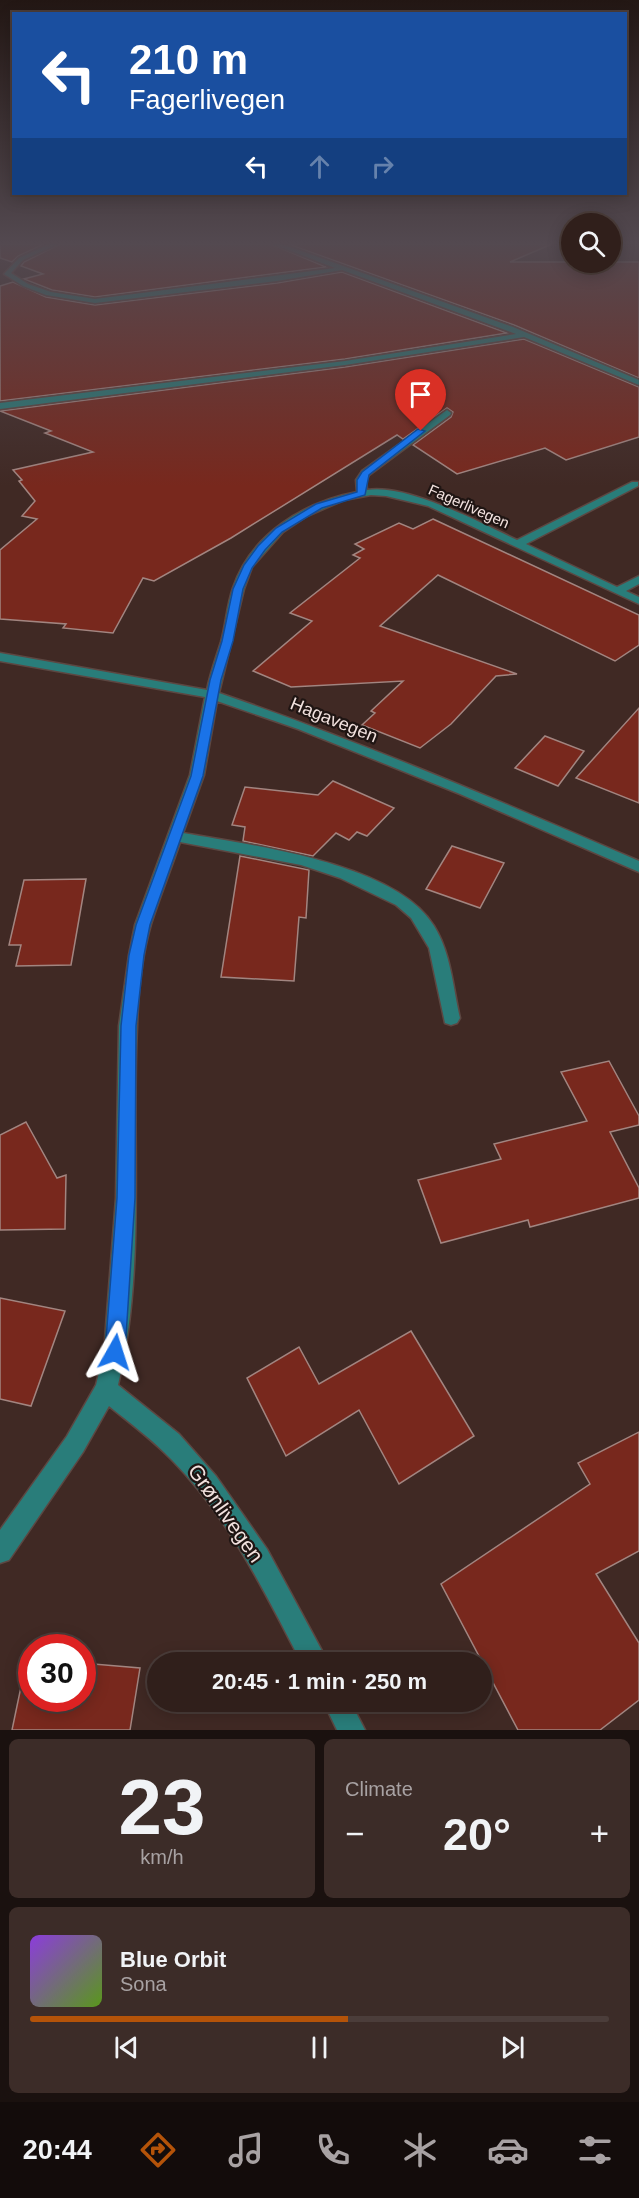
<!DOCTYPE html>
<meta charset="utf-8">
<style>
body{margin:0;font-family:Helvetica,sans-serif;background:#3c2c28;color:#f1f3f6;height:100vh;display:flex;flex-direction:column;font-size:22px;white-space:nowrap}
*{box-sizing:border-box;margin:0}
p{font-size:20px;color:#a8a2a3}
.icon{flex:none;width:33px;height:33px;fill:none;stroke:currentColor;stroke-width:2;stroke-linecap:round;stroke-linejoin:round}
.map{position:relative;height:1730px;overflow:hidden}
.side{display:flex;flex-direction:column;gap:9px;padding:9px;background:#1a110f;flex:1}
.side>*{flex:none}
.banner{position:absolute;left:12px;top:12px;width:615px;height:183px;border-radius:0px;box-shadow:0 3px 15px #0003,0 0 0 2px #4b3d3a;background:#1a4fa0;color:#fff;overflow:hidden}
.buttons{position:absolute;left:561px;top:213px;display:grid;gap:12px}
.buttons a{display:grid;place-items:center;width:60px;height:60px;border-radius:50%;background:#301f1b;box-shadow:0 3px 15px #0003,0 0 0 2px #4b3d3a;font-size:30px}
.speed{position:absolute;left:18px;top:1634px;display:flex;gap:12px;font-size:30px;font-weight:700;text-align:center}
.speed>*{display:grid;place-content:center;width:78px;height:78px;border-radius:50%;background:#301f1b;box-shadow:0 3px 15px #0003,0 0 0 2px #4b3d3a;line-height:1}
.speed .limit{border:9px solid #d22;background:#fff;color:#111}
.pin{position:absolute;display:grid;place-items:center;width:51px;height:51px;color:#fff;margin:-62px -26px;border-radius:50% 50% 50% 0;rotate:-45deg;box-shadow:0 0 6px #0007}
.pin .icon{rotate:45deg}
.me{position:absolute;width:66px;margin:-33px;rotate:6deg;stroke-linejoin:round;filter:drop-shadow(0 0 4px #0008)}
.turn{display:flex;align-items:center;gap:21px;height:126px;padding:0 18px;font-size:27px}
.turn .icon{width:78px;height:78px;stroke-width:2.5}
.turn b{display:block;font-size:42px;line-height:51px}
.lanes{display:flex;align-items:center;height:57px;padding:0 18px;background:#0003;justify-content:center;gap:30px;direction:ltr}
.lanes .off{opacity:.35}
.big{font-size:45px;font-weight:600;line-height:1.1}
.side .card{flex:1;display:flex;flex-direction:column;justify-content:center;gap:9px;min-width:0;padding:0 21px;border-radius:9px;background:#3c2c28}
.side .dial{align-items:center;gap:0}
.dial b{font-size:78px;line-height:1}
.song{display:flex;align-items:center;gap:18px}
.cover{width:72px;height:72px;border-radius:9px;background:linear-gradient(135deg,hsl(270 70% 55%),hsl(90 70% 35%))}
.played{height:6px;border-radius:3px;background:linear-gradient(90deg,#b45309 55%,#4b3d3a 55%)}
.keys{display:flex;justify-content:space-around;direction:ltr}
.heat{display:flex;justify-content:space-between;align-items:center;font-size:33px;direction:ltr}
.side .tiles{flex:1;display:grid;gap:9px;grid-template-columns:1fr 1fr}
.card:last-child{grid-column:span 2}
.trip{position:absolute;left:147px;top:1652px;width:345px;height:60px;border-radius:30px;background:#301f1b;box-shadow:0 3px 15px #0003,0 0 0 2px #4b3d3a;font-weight:600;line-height:60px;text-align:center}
.dock{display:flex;height:96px;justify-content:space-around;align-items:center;background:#130c0b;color:#a8a2a3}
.dock .icon{width:42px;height:42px}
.dock .active{color:#b45309}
.dock b{font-size:27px;color:#f1f3f6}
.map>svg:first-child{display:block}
</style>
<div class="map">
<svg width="639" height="1730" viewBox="0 0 639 1730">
<rect width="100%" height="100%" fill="#402924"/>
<g fill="#78281d" stroke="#a28580" stroke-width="1.5">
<polygon points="0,244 44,244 18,256 12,262 0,258"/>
<polygon points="60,244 271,244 326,267 95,297 52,290 24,279 43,274 21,266 24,262"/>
<polygon points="288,244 552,244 510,262 639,262 639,378 514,325"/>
<polygon points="342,272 507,333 345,359 0,401 0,286 13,282 46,297 95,305 277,283"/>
<polygon points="524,339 639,387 639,437 566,460 545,448 457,474 413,445 451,417 453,412 447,408 403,439 397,435 231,538 154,581 143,578 113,633 63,628 66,624 0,619 0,550 37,519 22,516 35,501 19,481 22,480 13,470 93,452 45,433 51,431 0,411 345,367"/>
<polygon points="433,519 639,615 639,645 615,661 438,575 380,626 517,674 496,676 451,724 420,748 362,725 375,713 371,711 403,681 291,687 253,671 312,621 290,613 360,558 353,555 364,549 355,544 399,523 413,529"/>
<polygon points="639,708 639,803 576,778"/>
<polygon points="545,736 584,751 558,786 515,768"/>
<polygon points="333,781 394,808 367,836 357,832 349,840 336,833 313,856 243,841 245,827 232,825 245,787 318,795"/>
<polygon points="452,846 504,863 480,908 426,889"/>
<polygon points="240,856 309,870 306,918 299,917 294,981 221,977"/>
<polygon points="86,879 71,965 16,966 21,945 9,945 24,880"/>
<polygon points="609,1061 639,1116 639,1125 610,1132 639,1188 639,1198 530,1227 528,1220 441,1243 418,1180 501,1159 494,1144 587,1121 561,1072"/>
<polygon points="26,1122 57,1178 66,1175 65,1229 0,1230 0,1135"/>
<polygon points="0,1298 65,1311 31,1406 0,1399"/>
<polygon points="411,1331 474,1436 399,1484 359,1410 286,1456 247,1378 299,1347 319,1384"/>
<polygon points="639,1432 639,1551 596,1574 639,1643 639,1700 600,1730 518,1730 441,1584 590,1484 578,1463"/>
<polygon points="27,1658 32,1658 32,1698 82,1698 82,1663 140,1668 130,1730 12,1730"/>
</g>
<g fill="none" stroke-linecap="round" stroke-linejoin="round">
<defs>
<g id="minor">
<polygon points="49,244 58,244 23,260 11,273 28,284 51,292 95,299 335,268 273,244 282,244 513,327 639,380 639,385 524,337 345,365 0,409 0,403 345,361 516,334 342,270 277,281 95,303 46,295 23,286 4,274 19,258"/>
<path d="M 447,410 L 451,413 L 450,415 L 369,475 L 366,480 L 367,490 C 406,483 481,523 517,540 L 632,482 L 638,482 L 638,486 L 526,544 L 617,587 L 639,576 L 639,584 L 626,591 L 639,597 L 639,604 L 428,506 L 386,496 L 371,495 L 344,500 L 307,516 L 283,532 L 252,567 L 244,589 L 219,693 C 362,742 500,801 639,861 L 639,872 L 460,794 L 298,729 L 217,701 L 204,775 L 183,833 C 251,845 396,863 434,926 C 451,953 453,988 460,1018 L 457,1023 L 451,1025 L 445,1023 L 429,948 L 411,918 L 396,905 L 340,878 L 301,865 L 180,842 C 171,869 160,896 151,924 C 142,955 138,994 137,1027 C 131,1146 146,1268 118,1385 L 179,1434 L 216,1476 L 267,1549 L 328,1662 L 301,1662 C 265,1592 228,1517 172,1460 C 153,1440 130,1423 109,1406 L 83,1452 L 9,1560 L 0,1563 L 0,1530 L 67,1436 L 96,1385 L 104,1352 L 116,1198 L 119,1026 L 129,955 L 135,925 L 190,775 L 205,697 L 0,661 L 0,653 L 207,690 C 210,674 216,658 221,642 C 226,624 227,605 233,588 C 251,534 304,502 357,492 L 356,480 L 362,471 Z"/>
<polygon points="323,1701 350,1701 365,1730 337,1730"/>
</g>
</defs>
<use href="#minor" stroke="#5c4742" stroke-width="3"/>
<use href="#minor" fill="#297d7a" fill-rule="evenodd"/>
</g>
<linearGradient id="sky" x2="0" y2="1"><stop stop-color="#231714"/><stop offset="0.5" stop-color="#534950"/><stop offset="1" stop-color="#534950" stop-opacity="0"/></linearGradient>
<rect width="639" height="486" fill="url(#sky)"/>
<polygon fill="#1a73e8" stroke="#114b97" stroke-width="1.5" points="418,429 425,431 369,475 365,495 322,508 282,532 265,550 252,568 243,589 233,641 221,680 203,776 150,925 144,955 136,1026 135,1198 125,1352 122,1359 115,1362 108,1359 105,1352 117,1198 121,1026 129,955 136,925 191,776 210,680 222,641 233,589 244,565 258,546 276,528 316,504 357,492 357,480 362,472"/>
<g text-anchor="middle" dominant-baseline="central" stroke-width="4.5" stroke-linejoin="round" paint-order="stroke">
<g font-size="15" fill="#f2e2df" stroke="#1f1513">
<text transform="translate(469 506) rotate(24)">Fagerlivegen</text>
</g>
<g font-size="18" fill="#f2e2df" stroke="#1f1513">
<text transform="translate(334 720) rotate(22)">Hagavegen</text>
</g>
<g font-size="21" fill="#f2e2df" stroke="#1f1513">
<text transform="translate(226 1513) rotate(55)">Grønlivegen</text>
</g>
</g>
</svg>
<div class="buttons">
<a><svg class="icon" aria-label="search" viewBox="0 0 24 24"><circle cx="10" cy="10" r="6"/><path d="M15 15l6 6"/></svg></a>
</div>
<div class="speed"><div class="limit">30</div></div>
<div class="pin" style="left:421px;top:431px;background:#d93025"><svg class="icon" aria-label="arrive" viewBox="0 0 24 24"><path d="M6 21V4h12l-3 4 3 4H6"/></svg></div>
<svg class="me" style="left:115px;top:1352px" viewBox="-20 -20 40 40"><path d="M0-17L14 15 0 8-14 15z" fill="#1a73e8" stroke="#fff" stroke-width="4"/></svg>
<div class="trip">20:45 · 1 min · 250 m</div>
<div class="banner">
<div class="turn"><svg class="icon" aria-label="left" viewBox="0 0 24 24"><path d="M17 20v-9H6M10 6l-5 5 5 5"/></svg><div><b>210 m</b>Fagerlivegen</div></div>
<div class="lanes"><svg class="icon" aria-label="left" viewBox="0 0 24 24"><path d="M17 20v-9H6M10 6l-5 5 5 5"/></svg><svg class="icon off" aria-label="ahead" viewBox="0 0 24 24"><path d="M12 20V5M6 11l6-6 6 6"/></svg><svg class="icon off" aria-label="right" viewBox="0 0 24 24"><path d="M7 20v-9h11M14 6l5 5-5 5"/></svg></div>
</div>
</div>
<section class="side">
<div class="tiles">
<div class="card dial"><b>23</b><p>km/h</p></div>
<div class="card"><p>Climate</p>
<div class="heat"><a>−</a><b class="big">20°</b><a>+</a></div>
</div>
<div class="card">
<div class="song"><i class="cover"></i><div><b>Blue Orbit</b><p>Sona</p></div></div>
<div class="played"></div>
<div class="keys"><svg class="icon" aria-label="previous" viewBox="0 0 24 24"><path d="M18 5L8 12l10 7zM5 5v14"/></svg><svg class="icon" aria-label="pause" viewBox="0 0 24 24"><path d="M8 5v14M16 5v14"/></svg><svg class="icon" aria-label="next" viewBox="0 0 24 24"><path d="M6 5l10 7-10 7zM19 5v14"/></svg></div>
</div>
</div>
</section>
<nav class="dock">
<b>20:44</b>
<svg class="icon active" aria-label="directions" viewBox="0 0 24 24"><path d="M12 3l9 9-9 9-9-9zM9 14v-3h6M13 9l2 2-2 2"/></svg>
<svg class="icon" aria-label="music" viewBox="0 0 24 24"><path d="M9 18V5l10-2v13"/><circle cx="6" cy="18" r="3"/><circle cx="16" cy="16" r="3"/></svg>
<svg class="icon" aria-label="phone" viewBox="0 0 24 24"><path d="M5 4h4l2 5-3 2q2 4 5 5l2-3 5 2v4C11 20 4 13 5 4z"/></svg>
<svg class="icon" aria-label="climate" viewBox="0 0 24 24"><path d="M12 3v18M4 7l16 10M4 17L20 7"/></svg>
<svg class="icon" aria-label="car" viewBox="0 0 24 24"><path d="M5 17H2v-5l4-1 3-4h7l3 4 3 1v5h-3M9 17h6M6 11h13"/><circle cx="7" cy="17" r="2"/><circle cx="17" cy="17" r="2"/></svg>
<svg class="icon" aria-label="filters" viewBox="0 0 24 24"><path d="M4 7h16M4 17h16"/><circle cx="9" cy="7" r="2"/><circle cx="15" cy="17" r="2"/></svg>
</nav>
